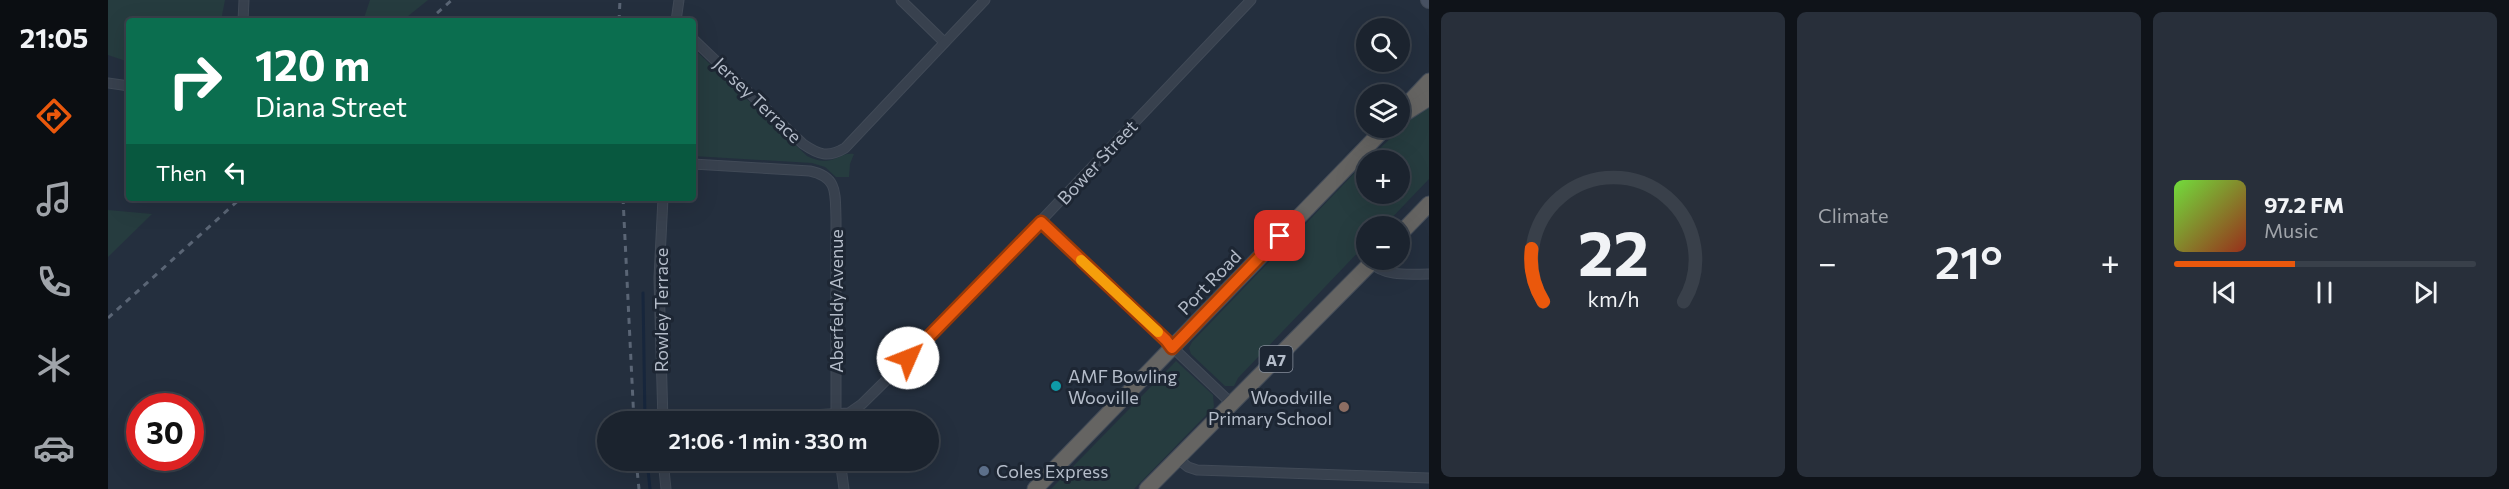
<!DOCTYPE html>
<meta charset="utf-8">
<style>
body{margin:0;font-family:Commissioner,sans-serif;background:#282f3a;color:#f1f3f6;height:100vh;display:flex;flex-direction:column;font-size:22px;white-space:nowrap}
*{box-sizing:border-box;margin:0}
p{font-size:20px;color:#a0a4aa}
.icon{flex:none;width:33px;height:33px;fill:none;stroke:currentColor;stroke-width:2;stroke-linecap:round;stroke-linejoin:round}
.map{position:relative;flex:1;overflow:hidden}
.details{display:flex;flex-direction:column;gap:12px;padding:12px;background:#0f1319;width:1080px}
.details>*{flex:none}
.hud{position:absolute;left:18px;top:18px;width:570px;height:183px;border-radius:6px;box-shadow:0 6px 24px #0002,0 0 0 2px #39404a;background:#0b6e4f;color:#fff;overflow:hidden}
.tools{position:absolute;left:1248px;top:18px;display:grid;gap:12px}
.tools a{display:grid;place-items:center;width:54px;height:54px;border-radius:50%;background:#1b232e;box-shadow:0 6px 24px #0002,0 0 0 2px #39404a;font-size:30px}
.speed{position:absolute;left:18px;top:393px;display:flex;gap:12px;font-size:30px;font-weight:700;text-align:center}
.speed>*{display:grid;place-content:center;width:78px;height:78px;border-radius:50%;background:#1b232e;box-shadow:0 6px 24px #0002,0 0 0 2px #39404a;line-height:1}
.speed .limit{border:9px solid #d22;background:#fff;color:#111}
.pin{position:absolute;display:grid;place-items:center;width:51px;height:51px;color:#fff;margin:-26px;border-radius:12px;box-shadow:0 3px 9px #0006}
.me{position:absolute;width:66px;margin:-33px;rotate:46deg;stroke-linejoin:round;filter:drop-shadow(0 0 4px #0008)}
.turn{display:flex;align-items:center;gap:21px;height:126px;padding:0 30px;font-size:27px}
.turn .icon{width:78px;height:78px;stroke-width:2.5}
.turn b{display:block;font-size:42px;line-height:51px}
.then{display:flex;align-items:center;height:57px;padding:0 30px;background:#0003;gap:12px;font-size:22px}
.big{font-size:45px;font-weight:600;line-height:1.1}
.details .tile{flex:1;display:flex;flex-direction:column;justify-content:center;gap:9px;min-width:0;padding:0 21px;border-radius:9px;background:#282f3a}
.details .dial{align-items:center;gap:0}
.dial svg{height:156px;overflow:visible;fill:none;stroke:#39404a;stroke-width:7;stroke-linecap:round;text-anchor:middle}
.dial text{fill:#f1f3f6;stroke:none}
.song{display:flex;align-items:center;gap:18px}
.cover{width:72px;height:72px;border-radius:9px;background:linear-gradient(135deg,hsl(100 70% 55%),hsl(10 70% 35%))}
.played{height:6px;border-radius:3px;background:linear-gradient(90deg,#ea580c 40%,#39404a 40%)}
.keys{display:flex;justify-content:space-around;direction:ltr}
.heat{display:flex;justify-content:space-between;align-items:center;font-size:33px;direction:ltr}
.details .tiles{flex:1;display:grid;gap:12px;grid-template-columns:repeat(3,1fr)}
.trip{position:absolute;left:489px;top:411px;width:342px;height:60px;border-radius:30px;background:#1b232e;box-shadow:0 6px 24px #0002,0 0 0 2px #39404a;font-weight:600;line-height:60px;text-align:center}
main{display:flex;flex:1;min-height:0}
.menu{display:flex;flex-direction:column;width:108px;justify-content:space-around;align-items:center;background:#0b0e12;color:#a0a4aa}
.menu .icon{width:42px;height:42px}
.menu .on{color:#ea580c}
.menu b{font-size:27px;color:#f1f3f6}
.map>svg:first-child{display:block}
</style>
<main>
<nav class="menu">
<b>21:05</b>
<svg class="icon on" aria-label="directions" viewBox="0 0 24 24"><path d="M12 3l9 9-9 9-9-9zM9 14v-3h6M13 9l2 2-2 2"/></svg>
<svg class="icon" aria-label="music" viewBox="0 0 24 24"><path d="M9 18V5l10-2v13"/><circle cx="6" cy="18" r="3"/><circle cx="16" cy="16" r="3"/></svg>
<svg class="icon" aria-label="phone" viewBox="0 0 24 24"><path d="M5 4h4l2 5-3 2q2 4 5 5l2-3 5 2v4C11 20 4 13 5 4z"/></svg>
<svg class="icon" aria-label="climate" viewBox="0 0 24 24"><path d="M12 3v18M4 7l16 10M4 17L20 7"/></svg>
<svg class="icon" aria-label="car" viewBox="0 0 24 24"><path d="M5 17H2v-5l4-1 3-4h7l3 4 3 1v5h-3M9 17h6M6 11h13"/><circle cx="7" cy="17" r="2"/><circle cx="17" cy="17" r="2"/></svg>
</nav>
<div class="map">
<svg width="1321" height="489" viewBox="0 0 1321 489">
<rect width="100%" height="100%" fill="#242f3e"/>
<g fill="#263c3f">
<polygon points="0,0 117,0 113,21 21,21 21,62 0,55"/>
<polygon points="262,0 320,0 294,21 255,21"/>
<path d="M 585,48 L 699,156 C 725,169 731,151 746,154 L 742,164 L 741,177 L 728,177 L 717,167 L 704,163 L 585,156 Z"/>
<polygon points="1321,103 1321,179 1276,226 1258,226 1258,244 1130,378 1126,386 1117,386 1083,354 1081,348 1084,342 1258,161 1258,194 1292,194 1292,160 1259,160"/>
<polygon points="0,210 44,214 0,257"/>
<polygon points="1068,361 1105,395 1106,407 1026,489 943,489"/>
</g>
<g fill="none" stroke-linecap="round" stroke-linejoin="round">
<g stroke="#17263c" stroke-width="3">
<polyline points="535,293 537,422"/>
<polyline points="539,460 542,489"/>
</g>
<defs>
<g id="minor">
<polyline points="793,0 836,42"/>
<polyline points="135,21 136,0"/>
<polyline points="568,21 571,0"/>
<path d="M 585,39 L 695,144 C 711,155 720,158 737,148 L 877,0"/>
<polyline points="0,83 21,86"/>
<path d="M 585,164 L 702,171 C 730,177 727,193 728,218 L 728,422"/>
<polyline points="933,222 1123,403"/>
<path d="M 1263,263 C 1278,277 1301,274 1321,274"/>
<polyline points="555,422 551,278 555,198"/>
<polyline points="566,422 741,413 754,404 831,328 1143,0"/>
<polyline points="1069,458 1080,467 1089,470 1321,478"/>
<polyline points="555,460 558,489"/>
<polyline points="732,460 736,489"/>
</g>
<polyline id="secondary" points="1320,0 1321,1"/>
<g id="trunk">
<polyline points="1292,112 1321,81"/>
<polyline points="1299,112 1321,98"/>
<polyline points="1292,234 1321,204"/>
<polyline points="927,489 1277,128"/>
<polyline points="1039,489 1266,260"/>
</g>
</defs>
<use href="#minor" stroke="#414a57" stroke-width="11"/>
<use href="#secondary" stroke="#414a57" stroke-width="16"/>
<use href="#trunk" stroke="#434c59" stroke-width="17"/>
<use href="#minor" stroke="#38414e" stroke-width="9"/>
<use href="#secondary" stroke="#465061" stroke-width="14"/>
<use href="#trunk" stroke="#656462" stroke-width="15"/>
<g stroke="#5a6575" stroke-width="3" stroke-dasharray="6 6" stroke-linecap="butt">
<polyline points="320,21 344,0"/>
<polyline points="511,21 512,0"/>
<polyline points="515,198 526,422"/>
<polyline points="0,318 133,198"/>
<polyline points="528,460 531,489"/>
</g>
</g>
<g fill="none" stroke-linecap="round" stroke-linejoin="round">
<defs>
<polyline id="route" points="800,358 933,222 1058,340 1064,348 1172,236"/>
</defs>
<use href="#route" stroke="#983908" stroke-width="15"/>
<use href="#route" stroke="#ea580c" stroke-width="10"/>
<polyline stroke="#f59e0b" stroke-width="10" points="973,260 1050,332"/>
</g>
<circle fill="#0f9aa8" stroke="#1d2633" stroke-width="2" cx="948" cy="386" r="6"/>
<circle fill="#8d6e63" stroke="#1d2633" stroke-width="2" cx="1236" cy="407" r="6"/>
<circle fill="#5c6f8a" stroke="#1d2633" stroke-width="2" cx="876" cy="471" r="6"/>
<g text-anchor="middle" dominant-baseline="central" stroke-width="6" stroke-linejoin="round" paint-order="stroke">
<rect fill="#1d2633" stroke="#878f9c" stroke-width="1.5" x="1151.5" y="346" width="33" height="26" rx="4.5"/>
<g font-size="16" font-weight="bold" fill="#b4bcc9">
<text x="1168" y="359">A7</text>
</g>
<g font-size="18" fill="#b4bcc9" stroke="#1d2633">
<text transform="translate(650 100) rotate(44)">Jersey Terrace</text>
<text transform="translate(989 162) rotate(-47)">Bower Street</text>
<text transform="translate(1101 282) rotate(-46)">Port Road</text>
<text transform="translate(728 301) rotate(-90)">Aberfeldy Avenue</text>
<text transform="translate(553 310) rotate(-90)">Rowley Terrace</text>
</g>
<g font-size="18" fill="#b4bcc9" stroke="#1d2633" text-anchor="start">
<text x="960" y="376">AMF Bowling<tspan x="960" dy="21">Wooville</tspan></text>
<text x="1224" y="397" text-anchor="end">Woodville<tspan x="1224" dy="21">Primary School</tspan></text>
<text x="888" y="471">Coles Express</text>
</g>
</g>
</svg>
<div class="tools">
<a><svg class="icon" aria-label="search" viewBox="0 0 24 24"><circle cx="10" cy="10" r="6"/><path d="M15 15l6 6"/></svg></a>
<a><svg class="icon" aria-label="layers" viewBox="0 0 24 24"><path d="M12 4l9 5-9 5-9-5zM3 14l9 5 9-5"/></svg></a>
<a>+</a>
<a>−</a>
</div>
<div class="speed"><div class="limit">30</div></div>
<div class="pin" style="left:1172px;top:236px;background:#d93025"><svg class="icon" aria-label="arrive" viewBox="0 0 24 24"><path d="M6 21V4h12l-3 4 3 4H6"/></svg></div>
<svg class="me" style="left:800px;top:358px" viewBox="-20 -20 40 40"><circle r="19" fill="#fff"/><path d="M0-13L10 11 0 6-10 11z" fill="#ea580c"/></svg>
<div class="trip">21:06 · 1 min · 330 m</div>
<div class="hud">
<div class="turn"><svg class="icon" aria-label="right" viewBox="0 0 24 24"><path d="M7 20v-9h11M14 6l5 5-5 5"/></svg><div><b>120 m</b>Diana Street</div></div>
<div class="then">Then<svg class="icon" aria-label="left" viewBox="0 0 24 24"><path d="M17 20v-9H6M10 6l-5 5 5 5"/></svg></div>
</div>
</div>
<section class="details">
<div class="tiles">
<div class="tile dial"><svg viewBox="0 0 100 80">
<path d="M14 69A42 42 0 1 1 86 69"/>
<path d="M14 69A42 42 0 0 1 8 42" stroke="#ea580c"/>
<text x="50" y="56" font-size="32" font-weight="700">22</text>
<text x="50" y="72" font-size="11">km/h</text>
</svg></div>
<div class="tile"><p>Climate</p>
<div class="heat"><a>−</a><b class="big">21°</b><a>+</a></div>
</div>
<div class="tile">
<div class="song"><i class="cover"></i><div><b>97.2 FM</b><p>Music</p></div></div>
<div class="played"></div>
<div class="keys"><svg class="icon" aria-label="previous" viewBox="0 0 24 24"><path d="M18 5L8 12l10 7zM5 5v14"/></svg><svg class="icon" aria-label="pause" viewBox="0 0 24 24"><path d="M8 5v14M16 5v14"/></svg><svg class="icon" aria-label="next" viewBox="0 0 24 24"><path d="M6 5l10 7-10 7zM19 5v14"/></svg></div>
</div>
</div>
</section>
</main>
